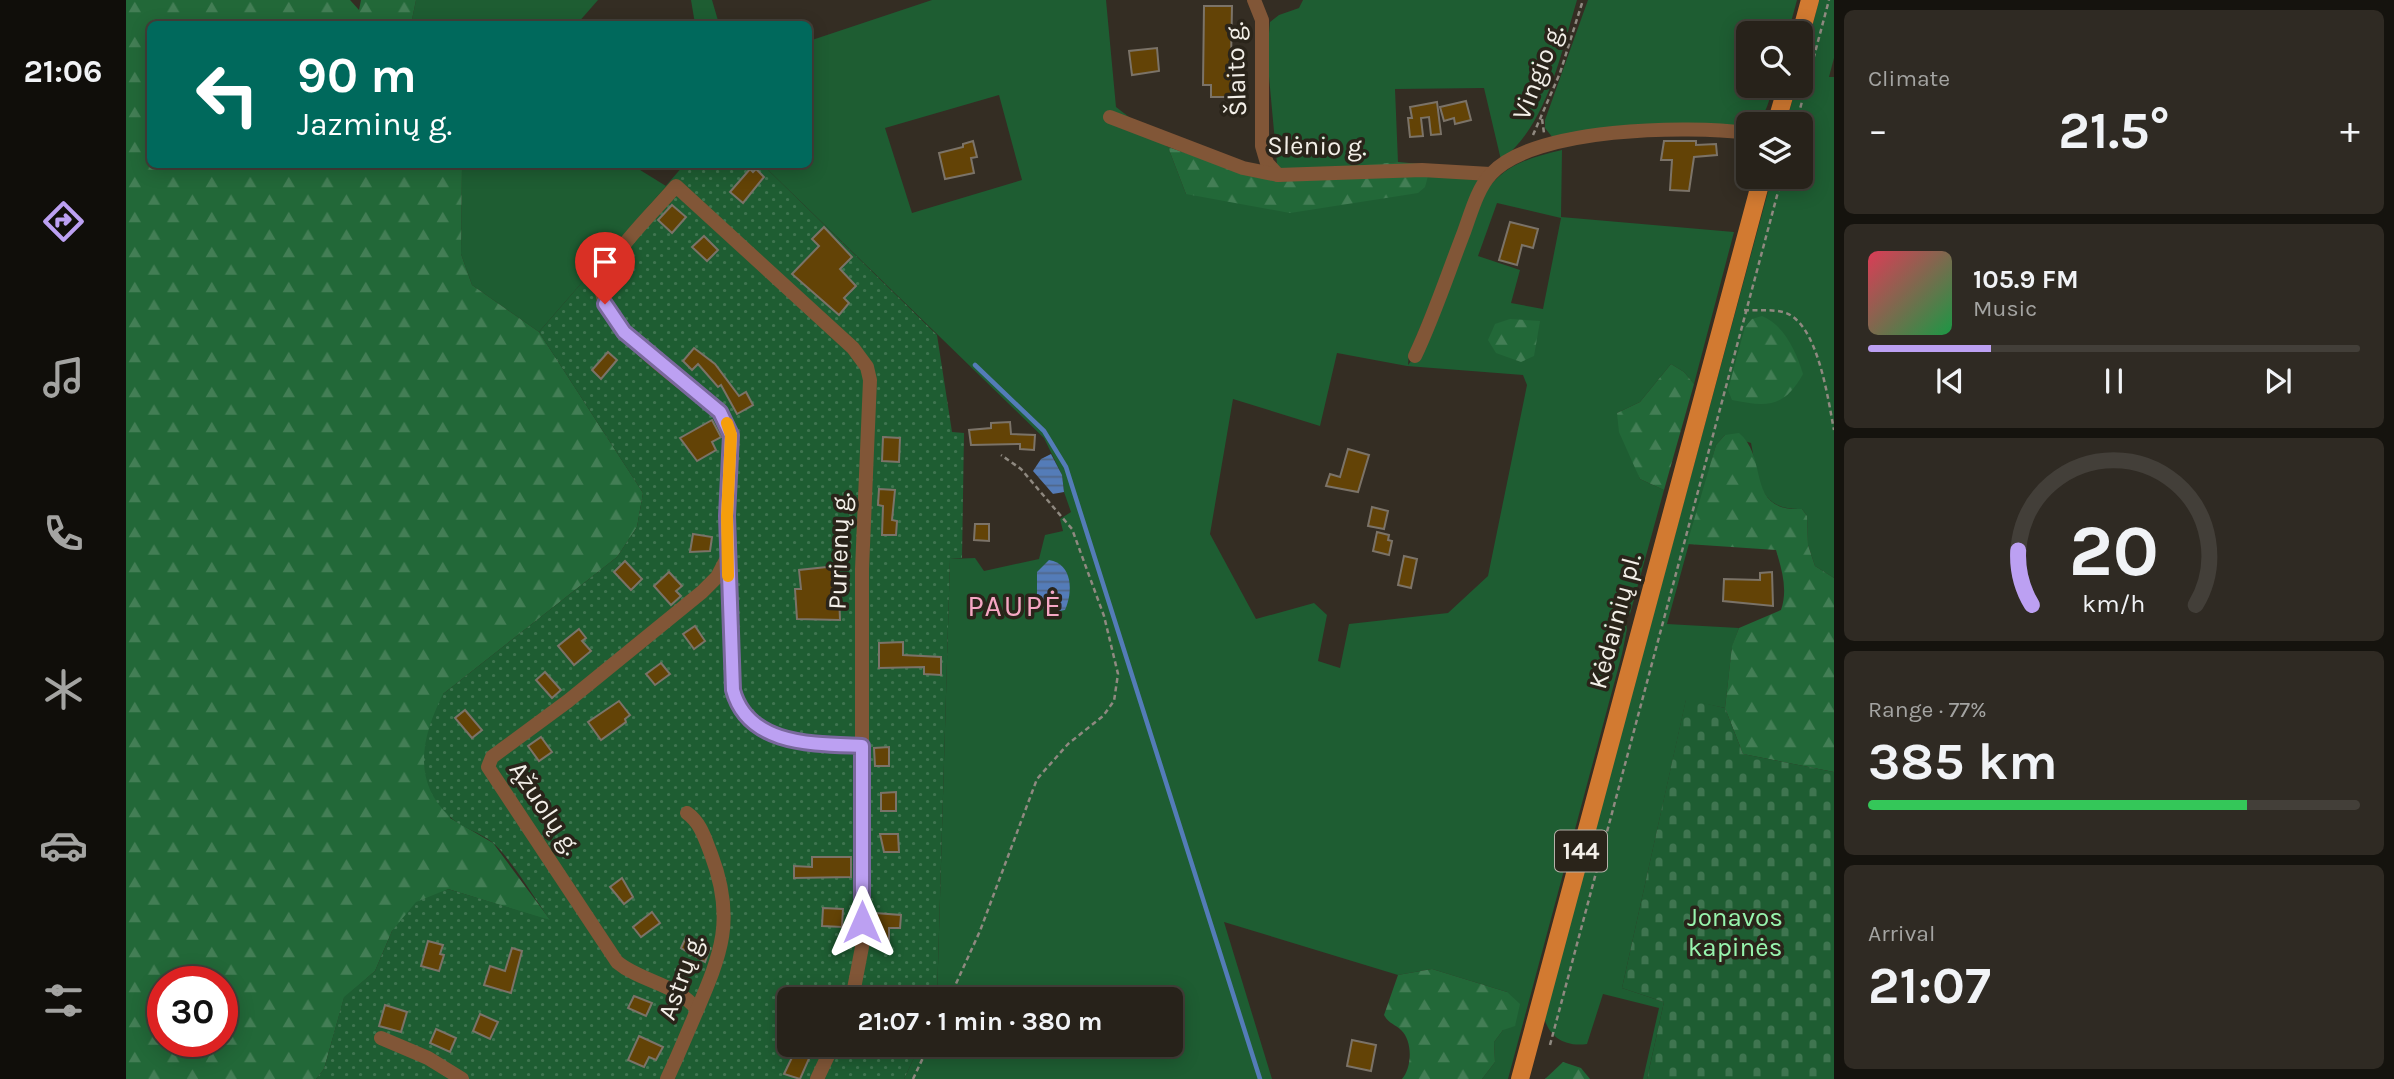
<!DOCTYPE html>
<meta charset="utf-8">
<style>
body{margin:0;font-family:Karla,sans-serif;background:#2f2a23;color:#f1f3f6;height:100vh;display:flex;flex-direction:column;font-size:26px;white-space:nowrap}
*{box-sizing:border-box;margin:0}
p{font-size:23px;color:#a4a4a2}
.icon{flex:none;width:38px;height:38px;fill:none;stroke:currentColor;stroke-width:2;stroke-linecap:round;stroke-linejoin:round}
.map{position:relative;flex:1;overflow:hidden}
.details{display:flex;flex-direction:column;gap:10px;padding:10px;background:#15130e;width:560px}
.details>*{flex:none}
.banner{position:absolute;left:21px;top:21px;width:665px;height:147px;border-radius:10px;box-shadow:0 4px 18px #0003,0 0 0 2px #433f39;background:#00695c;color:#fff;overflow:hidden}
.fabs{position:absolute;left:1610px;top:21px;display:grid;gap:14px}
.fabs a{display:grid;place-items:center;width:77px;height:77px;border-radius:10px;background:#27221a;box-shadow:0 4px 18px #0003,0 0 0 2px #433f39;font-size:35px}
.speed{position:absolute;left:21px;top:966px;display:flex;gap:14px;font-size:35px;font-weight:700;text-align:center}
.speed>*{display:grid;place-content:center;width:91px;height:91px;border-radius:50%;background:#27221a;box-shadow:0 4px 18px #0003,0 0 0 2px #433f39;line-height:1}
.speed .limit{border:10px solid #d22;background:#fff;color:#111}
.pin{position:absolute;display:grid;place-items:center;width:60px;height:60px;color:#fff;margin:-72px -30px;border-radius:50% 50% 50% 0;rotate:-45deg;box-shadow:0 0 7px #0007}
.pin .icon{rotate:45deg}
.me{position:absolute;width:77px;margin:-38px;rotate:0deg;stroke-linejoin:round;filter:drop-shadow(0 0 5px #0008)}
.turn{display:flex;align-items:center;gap:24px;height:147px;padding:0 35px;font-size:32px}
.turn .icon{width:91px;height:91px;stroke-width:2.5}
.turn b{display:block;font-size:49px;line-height:60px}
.big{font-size:52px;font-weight:700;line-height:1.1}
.details .widget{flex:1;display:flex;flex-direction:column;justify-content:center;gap:10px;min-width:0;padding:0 24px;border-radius:10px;background:#2f2a23}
.details .dial{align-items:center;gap:0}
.dial svg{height:182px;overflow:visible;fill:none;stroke:#433f39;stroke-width:7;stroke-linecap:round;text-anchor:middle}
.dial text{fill:#f1f3f6;stroke:none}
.song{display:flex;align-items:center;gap:21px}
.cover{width:84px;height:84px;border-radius:10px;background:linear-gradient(135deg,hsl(350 70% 55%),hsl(140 70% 35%))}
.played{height:7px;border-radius:4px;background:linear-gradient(90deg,#bca0f2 25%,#433f39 25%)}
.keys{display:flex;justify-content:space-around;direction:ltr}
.heat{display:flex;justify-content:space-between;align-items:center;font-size:38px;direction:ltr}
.charge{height:10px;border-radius:5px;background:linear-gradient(90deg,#34c759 77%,#433f39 0)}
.trip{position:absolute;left:651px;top:987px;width:406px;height:70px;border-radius:10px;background:#27221a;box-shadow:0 4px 18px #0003,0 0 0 2px #433f39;font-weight:700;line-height:70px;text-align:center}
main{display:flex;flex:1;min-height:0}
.tabs{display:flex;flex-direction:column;width:126px;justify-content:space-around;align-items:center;background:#100e0a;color:#a4a4a2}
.tabs .icon{width:49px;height:49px}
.tabs .selected{color:#bca0f2}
.tabs b{font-size:32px;color:#f1f3f6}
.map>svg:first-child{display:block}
</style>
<main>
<nav class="tabs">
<b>21:06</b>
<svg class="icon selected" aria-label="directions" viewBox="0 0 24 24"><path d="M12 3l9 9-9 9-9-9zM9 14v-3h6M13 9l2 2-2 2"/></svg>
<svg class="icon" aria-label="music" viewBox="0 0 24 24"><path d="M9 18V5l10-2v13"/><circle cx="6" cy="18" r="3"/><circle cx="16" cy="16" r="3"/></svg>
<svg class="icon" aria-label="phone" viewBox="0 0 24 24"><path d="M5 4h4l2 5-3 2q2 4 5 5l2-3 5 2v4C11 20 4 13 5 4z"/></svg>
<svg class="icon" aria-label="climate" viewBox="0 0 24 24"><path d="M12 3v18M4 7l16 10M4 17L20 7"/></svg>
<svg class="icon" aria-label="car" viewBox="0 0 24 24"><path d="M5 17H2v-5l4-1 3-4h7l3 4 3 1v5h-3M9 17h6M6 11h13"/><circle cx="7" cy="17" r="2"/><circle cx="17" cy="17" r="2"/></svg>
<svg class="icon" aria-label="filters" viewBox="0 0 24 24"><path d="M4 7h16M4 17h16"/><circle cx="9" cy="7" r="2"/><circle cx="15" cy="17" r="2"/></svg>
</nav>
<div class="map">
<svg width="1708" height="1079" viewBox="0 0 1708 1079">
<defs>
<pattern id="forest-firs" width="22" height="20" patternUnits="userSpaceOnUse" patternTransform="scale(1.75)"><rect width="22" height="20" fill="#226838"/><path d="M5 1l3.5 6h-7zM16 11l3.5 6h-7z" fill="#437e55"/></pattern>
<pattern id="cemetery-stones" width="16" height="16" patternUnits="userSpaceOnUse" patternTransform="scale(1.75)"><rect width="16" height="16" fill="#1e5d32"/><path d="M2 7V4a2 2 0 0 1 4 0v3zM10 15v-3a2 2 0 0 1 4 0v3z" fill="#3f7550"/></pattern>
<pattern id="garden-dots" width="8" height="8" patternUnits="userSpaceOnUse" patternTransform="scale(1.75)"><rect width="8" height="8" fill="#1e5d32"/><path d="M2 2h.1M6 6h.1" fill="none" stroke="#3f7550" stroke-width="1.8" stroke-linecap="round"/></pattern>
<pattern id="water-rules" width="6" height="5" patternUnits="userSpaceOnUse" patternTransform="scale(1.75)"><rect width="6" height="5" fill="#547cb8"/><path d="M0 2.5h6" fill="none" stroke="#50678a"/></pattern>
</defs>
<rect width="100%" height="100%" fill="#342d23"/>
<g fill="#1e5d32" fill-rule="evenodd">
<polygon points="290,0 472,0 451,24 285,24"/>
<polygon points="565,0 586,0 593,24 569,24"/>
<path d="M 806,0 L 980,0 L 990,107 L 1042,147 L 1060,194 L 1303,174 L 1356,179 L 1283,354 L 1282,365 L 1289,356 L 1354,200 C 1375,166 1398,159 1436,150 L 1435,217 L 1608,232 L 1568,384 L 1558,372 L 1545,364 L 1514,402 L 1491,413 L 1514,479 L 1538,490 L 1504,614 L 1499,618 L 1501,629 L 1496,654 L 1382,1079 L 1356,1079 L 1369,1062 L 1368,1042 L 1377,1030 L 1381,992 L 1306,969 L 1272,975 L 1098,922 L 1146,1079 L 778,1079 L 794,1045 L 1045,1045 L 1045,999 L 811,999 L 824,559 L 849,558 L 858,571 L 913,559 L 919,535 L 937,531 L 934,519 L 945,512 L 938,492 L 936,475 L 918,438 L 637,165 L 682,164 L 683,41 ZM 873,95 L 896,180 L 786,213 L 759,128 ZM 1371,203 L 1435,218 L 1417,309 L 1385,303 L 1394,270 L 1352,256 ZM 1211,353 L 1281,366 L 1397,375 L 1401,385 L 1362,576 L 1322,613 L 1223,624 L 1214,668 L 1192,661 L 1201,615 L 1188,603 L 1130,619 L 1084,534 L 1107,399 L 1194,426 Z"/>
<path d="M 1177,0 L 1451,0 C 1435,53 1421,126 1375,160 L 1358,88 L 1269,89 L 1272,162 L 1152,175 L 1141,55 L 1144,22 L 1153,15 L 1173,8 Z"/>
<path d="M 1462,0 L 1671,0 L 1662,33 L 1622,33 L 1622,86 L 1647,86 C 1641,107 1641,117 1622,126 L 1545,123 L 1427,138 L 1419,128 L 1419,120 Z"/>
<path d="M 1693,0 L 1708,0 L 1708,58 L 1703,77 L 1708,77 L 1708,578 L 1689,566 L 1682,545 L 1681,516 L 1676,509 C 1632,511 1632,478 1625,443 L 1599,435 L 1590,445 L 1541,624 L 1613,628 L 1606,647 L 1599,708 L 1560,700 L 1496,988 L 1538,1002 L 1521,1079 L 1517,1079 L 1533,1008 L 1477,994 L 1461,1044 C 1440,1047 1423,1038 1418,1017 L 1646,177 L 1675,177 L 1675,124 L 1660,124 L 1670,86 L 1675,86 L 1675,69 Z"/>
<polygon points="336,165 506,165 540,186 413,332 346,285 335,254"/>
</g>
<g fill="url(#forest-firs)" fill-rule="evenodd">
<path d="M 0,0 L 224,0 L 233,10 L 235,0 L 290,0 L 285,24 L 270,22 L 264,24 L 24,24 L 24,164 L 336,165 L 335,254 L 346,285 L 413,332 L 517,493 L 511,527 L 491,557 L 317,694 L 324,818 L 367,843 L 425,921 L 322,889 L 266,931 L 249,971 L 218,998 L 198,1069 L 190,1079 L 0,1079 ZM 37,982 L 96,982 L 96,1041 L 37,1041 Z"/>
<polygon points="1042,147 1125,175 1272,162 1305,165 1299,187 1292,193 1164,213 1060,194"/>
<path d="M 1636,316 C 1658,325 1670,351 1677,374 C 1658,408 1641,407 1606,400 L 1602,390 L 1619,327 L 1626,319 Z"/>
<polygon points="1384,319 1414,321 1408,356 1395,362 1370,353 1362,340 1369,324"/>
<polygon points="1545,364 1558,372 1568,384 1538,490 1514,479 1493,432 1491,413 1514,402"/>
<path d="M 1613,433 C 1644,459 1618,512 1676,509 L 1681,516 L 1682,545 L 1689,566 L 1708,578 L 1708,772 L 1617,754 L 1599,708 L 1606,646 L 1613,628 L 1655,610 C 1662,590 1656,570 1650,550 L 1561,544 L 1590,445 L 1599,435 Z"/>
<path d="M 1306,969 L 1381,992 L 1394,1004 L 1389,1026 L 1377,1030 L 1368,1042 L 1369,1062 L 1356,1079 L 1276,1079 C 1286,1068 1287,1041 1275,1030 C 1269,1024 1263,1024 1258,1015 L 1272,975 Z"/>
<polygon points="1437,1062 1455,1068 1464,1079 1419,1079"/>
</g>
<polygon fill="url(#cemetery-stones)" points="1560,699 1599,708 1617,754 1708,772 1708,1079 1521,1079 1538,1002 1496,988"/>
<path fill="url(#garden-dots)" d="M 558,165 L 637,165 L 811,335 L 826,432 L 838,433 L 836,558 L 824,559 L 811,999 L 663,999 L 663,1045 L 794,1045 L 778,1079 L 190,1079 L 198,1069 L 218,997 L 249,971 L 266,931 L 290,902 L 322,889 L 424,920 C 409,899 384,857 366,842 C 353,832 336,828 324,817 C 285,781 296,736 317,694 L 491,557 L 511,527 L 517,493 L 413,332 Z"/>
<g fill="url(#water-rules)">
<polygon points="925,454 936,475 938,492 927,494 907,471 915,459"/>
<path d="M 923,560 C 947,564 947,592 939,610 L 928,612 L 917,608 L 911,599 L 911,572 Z"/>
</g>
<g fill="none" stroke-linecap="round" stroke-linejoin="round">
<polyline stroke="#547cb8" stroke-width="4.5" points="849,365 918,431 940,467 1134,1079"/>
</g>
<g fill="#634306" stroke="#7b7368" stroke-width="2">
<polygon points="1078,6 1106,6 1105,62 1112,62 1112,85 1108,85 1108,97 1085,97 1085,85 1077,85"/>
<polygon points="1031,48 1033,71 1006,75 1003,51"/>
<polygon points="1340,101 1345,120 1329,124 1328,118 1318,121 1314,107"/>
<polygon points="1311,102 1315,134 1305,135 1303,117 1295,118 1297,136 1284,137 1282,118 1286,118 1284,107"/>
<polygon points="847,141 851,157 845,158 848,173 819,179 813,153 837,147 837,144"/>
<polygon points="1538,141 1570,141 1570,145 1590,144 1591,155 1568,157 1563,191 1544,190 1546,160 1535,160"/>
<polygon points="624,169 627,172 630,169 638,177 617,203 604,192"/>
<polygon points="546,205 560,217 546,233 532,220"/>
<polygon points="1384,222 1412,229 1407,248 1396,245 1391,265 1373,260"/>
<polygon points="698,227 726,257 714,269 730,286 718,298 723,303 713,315 666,274 693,246 686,239"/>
<polygon points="578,236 592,250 581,261 566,247"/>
<polygon points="568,348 589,364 613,396 620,392 627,405 611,414 595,385 592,387 572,364 566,370 557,361"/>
<polygon points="482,352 491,360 475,379 466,370"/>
<polygon points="586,420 595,437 586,442 590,450 571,461 554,438"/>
<polygon points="884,422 885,434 909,435 908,450 894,449 894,444 845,445 843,430 865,428 865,423"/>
<polygon points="757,437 774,438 773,462 756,461"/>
<polygon points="1222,449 1243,455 1232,492 1200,486 1204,474 1214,477"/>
<polygon points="753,489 769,490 766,520 771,521 770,535 756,535 757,506 752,505"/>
<polygon points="1246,507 1262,511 1258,529 1242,526"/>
<polygon points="849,524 863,524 863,541 848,540"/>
<polygon points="1251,532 1263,535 1262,540 1266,541 1263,555 1247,551"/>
<polygon points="567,534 586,537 584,551 564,552"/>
<polygon points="1278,556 1291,559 1285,588 1272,585"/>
<polygon points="499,561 516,579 505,590 488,572"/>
<polygon points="701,567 712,567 714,620 671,619 669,589 675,589 673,570"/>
<polygon points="543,572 556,586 550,591 555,596 545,605 528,586"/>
<polygon points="1646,572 1647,606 1597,601 1598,579 1634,580 1634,573"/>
<polygon points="569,626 579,641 568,649 557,634"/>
<polygon points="453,629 460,638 456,641 465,651 448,665 432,646"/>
<polygon points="777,642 777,655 815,657 815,675 798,674 798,667 753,668 753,643"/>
<polygon points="535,663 544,674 529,685 520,674"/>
<polygon points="419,672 435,690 426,698 410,680"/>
<polygon points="493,701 504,715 499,719 500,722 475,740 462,722"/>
<polygon points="339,710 356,730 346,738 329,718"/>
<polygon points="415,737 426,752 413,761 402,746"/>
<polygon points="763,747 763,766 749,766 748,748"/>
<polygon points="770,792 770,811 755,811 755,793"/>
<polygon points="754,834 772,834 773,852 758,852"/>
<polygon points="686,857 725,857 725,877 668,878 668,866 686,867"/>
<polygon points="496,878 507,897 498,904 484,887"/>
<polygon points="697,908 717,909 716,927 696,926"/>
<polygon points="526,912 534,923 515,937 507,927"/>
<polygon points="749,913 775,915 774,928 763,928 763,943 748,942"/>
<polygon points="560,937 584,948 579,962 555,948"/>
<polygon points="302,941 317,945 314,954 318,955 313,971 295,966"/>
<polygon points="386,948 396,951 385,993 358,985 364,966 379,971"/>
<polygon points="508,996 526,1003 520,1016 502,1008"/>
<polygon points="259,1005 281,1012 275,1032 253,1026"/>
<polygon points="354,1014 372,1022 364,1039 347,1031"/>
<polygon points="310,1029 330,1038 324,1052 304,1043"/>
<polygon points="513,1036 537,1047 530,1060 523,1057 518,1067 502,1060"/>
<polygon points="1226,1040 1250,1045 1245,1071 1221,1066"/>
<polygon points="672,1045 689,1045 674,1079 658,1074"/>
</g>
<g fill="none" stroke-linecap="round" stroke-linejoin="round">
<g stroke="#8f8980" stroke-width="2.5" stroke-dasharray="5 3.5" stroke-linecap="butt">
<polyline points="1416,119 1418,133"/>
<polyline points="1670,124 1703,0"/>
<polyline points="1407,135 1434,73 1457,0"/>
<path d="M 1618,310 C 1631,311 1645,309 1657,312 C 1692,321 1702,400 1708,430"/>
<polyline points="823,999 854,931 911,779 942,744 977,716 988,701 992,674 978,616 946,529 895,469 875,455"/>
<polyline points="1424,1045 1656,177"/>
<polyline points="787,1079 803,1045"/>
</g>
<g stroke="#815637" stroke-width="14">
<polyline points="1128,0 1136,20 1136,146 1141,163 1152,175"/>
<polyline points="984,117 1117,168 1152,175 1296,170 1364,174"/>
<path d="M 1289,356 C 1308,316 1322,273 1338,232 C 1345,213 1351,189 1365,174 C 1408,127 1562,125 1622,133"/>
<path d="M 726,999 L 736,947 L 736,569 L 744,380 L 741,367 L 727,348 L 550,186 C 530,210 481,255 476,285 C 470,325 565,389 594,412 L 605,435 L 601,516 L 607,690 C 622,746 688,744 736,746"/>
<path d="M 571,1010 C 552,984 515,982 491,962 L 362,767 L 366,757 L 442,701 L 576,592 L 591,577 L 601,558"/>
<polyline points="255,1038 302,1058 336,1079"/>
<path d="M 541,1079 C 551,1058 560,1036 569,1015 C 595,954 610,920 585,854 C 579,839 575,823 561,813"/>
<polyline points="691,1079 707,1045"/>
</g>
<g stroke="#d27a31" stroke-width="18">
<polyline points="1675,33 1684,0"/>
<polyline points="1650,124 1661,86"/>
<polyline points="1394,1079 1636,177"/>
</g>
</g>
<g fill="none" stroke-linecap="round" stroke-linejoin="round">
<defs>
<path id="route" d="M 479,304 L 498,332 L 594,412 L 605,435 L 601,516 L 607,690 C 622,746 688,744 736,746 L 736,922"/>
</defs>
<use href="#route" stroke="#7a689d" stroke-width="18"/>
<use href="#route" stroke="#bca0f2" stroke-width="12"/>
<polyline stroke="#f59e0b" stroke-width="12" points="601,423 605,435 601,516 602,576"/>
</g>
<g text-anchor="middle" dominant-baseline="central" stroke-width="7" stroke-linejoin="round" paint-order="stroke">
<rect fill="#2a241a" stroke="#b7b2aa" stroke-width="2" x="1429" y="830.5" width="52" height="41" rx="5"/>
<g font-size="24" font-weight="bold" fill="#f3efe8">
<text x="1455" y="851">144</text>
</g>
<g font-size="26" fill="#f3efe8" stroke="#2a241a">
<text transform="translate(1110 69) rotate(-92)">Šlaito g.</text>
<text transform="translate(1412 72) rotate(-69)">Vingio g.</text>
<text transform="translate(1191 146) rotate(1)">Slėnio g.</text>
<text transform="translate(713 551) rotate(-88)">Purienų g.</text>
<text transform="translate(1489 621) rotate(-75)">Kėdainių pl.</text>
<text transform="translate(419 808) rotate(56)">Ąžuolų g.</text>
<text transform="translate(555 977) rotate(-70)">Astrų g.</text>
</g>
<g font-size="26" fill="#97f4ad" stroke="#2a241a">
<text x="1609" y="917">Jonavos<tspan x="1609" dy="30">kapinės</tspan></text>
</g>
<g font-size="30" letter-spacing="2" fill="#f6a7c4" stroke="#2a241a">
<text x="889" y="606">PAUPĖ</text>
</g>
</g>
</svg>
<div class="fabs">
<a><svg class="icon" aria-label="search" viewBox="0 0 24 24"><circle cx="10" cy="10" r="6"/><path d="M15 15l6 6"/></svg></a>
<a><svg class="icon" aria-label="layers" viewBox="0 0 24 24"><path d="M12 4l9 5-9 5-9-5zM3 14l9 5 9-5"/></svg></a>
</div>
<div class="speed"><div class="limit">30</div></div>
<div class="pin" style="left:479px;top:304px;background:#d93025"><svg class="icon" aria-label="arrive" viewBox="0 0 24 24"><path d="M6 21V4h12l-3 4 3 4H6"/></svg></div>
<svg class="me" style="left:736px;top:922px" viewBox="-20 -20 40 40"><path d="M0-17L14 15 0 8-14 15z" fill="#bca0f2" stroke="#fff" stroke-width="4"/></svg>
<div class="trip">21:07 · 1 min · 380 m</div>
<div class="banner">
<div class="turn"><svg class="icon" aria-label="left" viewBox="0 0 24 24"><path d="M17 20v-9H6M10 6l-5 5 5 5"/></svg><div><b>90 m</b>Jazminų g.</div></div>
</div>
</div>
<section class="details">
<div class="widget"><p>Climate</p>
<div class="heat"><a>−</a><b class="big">21.5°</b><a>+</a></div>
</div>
<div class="widget">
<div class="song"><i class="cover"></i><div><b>105.9 FM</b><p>Music</p></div></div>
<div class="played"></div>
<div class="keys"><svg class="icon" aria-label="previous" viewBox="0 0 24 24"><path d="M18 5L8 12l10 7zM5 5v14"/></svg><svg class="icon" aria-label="pause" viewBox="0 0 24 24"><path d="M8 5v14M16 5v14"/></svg><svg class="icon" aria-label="next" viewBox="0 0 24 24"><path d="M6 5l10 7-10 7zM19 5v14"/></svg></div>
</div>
<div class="widget dial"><svg viewBox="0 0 100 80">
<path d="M14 69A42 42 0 1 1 86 69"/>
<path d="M14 69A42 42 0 0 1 8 45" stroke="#bca0f2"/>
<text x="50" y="56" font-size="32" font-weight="700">20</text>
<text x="50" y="72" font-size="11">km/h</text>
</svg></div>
<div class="widget"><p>Range · 77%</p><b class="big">385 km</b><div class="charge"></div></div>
<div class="widget"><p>Arrival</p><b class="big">21:07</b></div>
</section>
</main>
